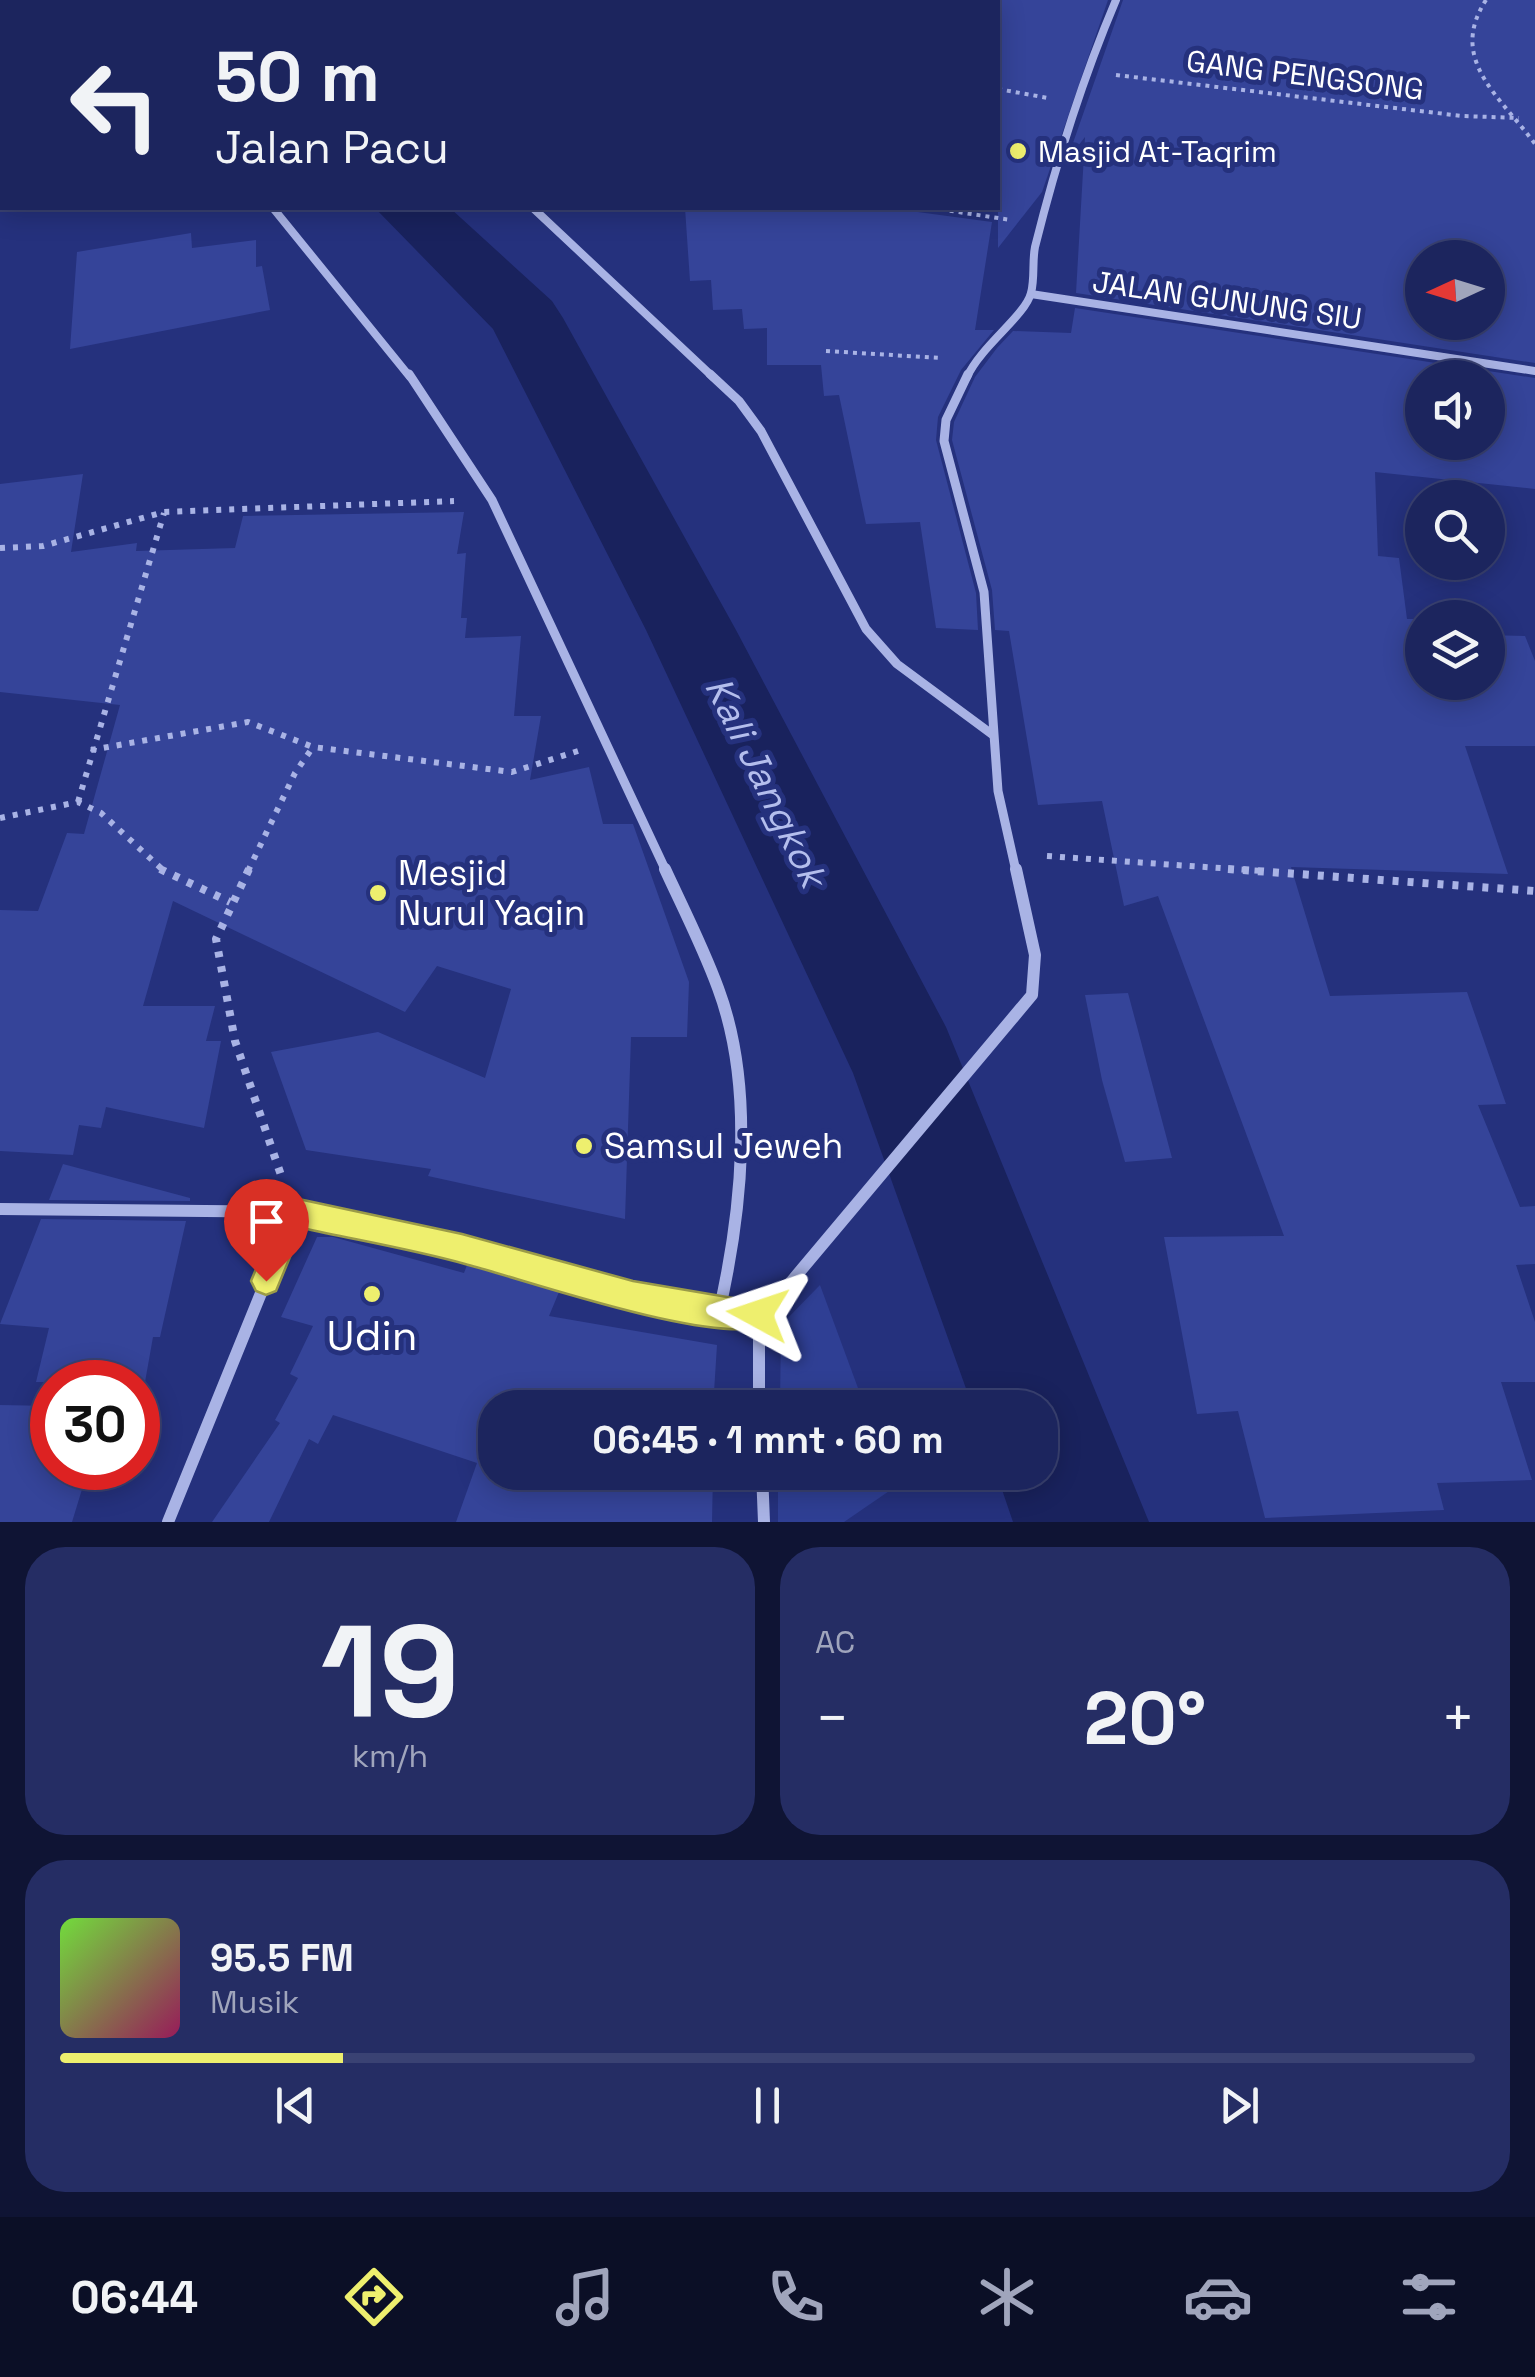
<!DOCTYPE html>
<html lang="id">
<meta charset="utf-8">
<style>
body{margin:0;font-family:"Space Grotesk",sans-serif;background:#252d64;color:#f1f3f6;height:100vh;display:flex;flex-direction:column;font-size:38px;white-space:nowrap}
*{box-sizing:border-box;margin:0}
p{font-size:32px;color:#a0a5bc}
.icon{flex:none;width:55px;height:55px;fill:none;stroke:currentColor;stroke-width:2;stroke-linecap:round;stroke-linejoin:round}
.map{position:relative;height:1522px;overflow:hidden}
.sheet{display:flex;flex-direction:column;gap:25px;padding:25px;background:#0f1434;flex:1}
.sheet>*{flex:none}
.banner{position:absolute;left:0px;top:0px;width:1000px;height:210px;box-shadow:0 5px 25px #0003,0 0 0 2px #3a4273;background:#1c255e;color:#f1f3f6;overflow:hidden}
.needle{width:65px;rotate:266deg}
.tools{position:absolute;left:1405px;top:240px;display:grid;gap:20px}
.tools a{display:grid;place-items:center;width:100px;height:100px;border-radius:50%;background:#1c255e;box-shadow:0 5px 25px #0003,0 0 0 2px #3a4273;font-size:50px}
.speed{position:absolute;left:30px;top:1360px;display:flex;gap:20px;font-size:50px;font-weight:700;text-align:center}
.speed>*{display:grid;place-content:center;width:130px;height:130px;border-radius:50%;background:#1c255e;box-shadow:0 5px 25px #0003,0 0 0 2px #3a4273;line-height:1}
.speed .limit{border:15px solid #d22;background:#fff;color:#111}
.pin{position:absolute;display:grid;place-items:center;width:85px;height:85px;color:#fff;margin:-102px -42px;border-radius:50% 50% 50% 0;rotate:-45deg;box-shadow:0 0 10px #0007}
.pin .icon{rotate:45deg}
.me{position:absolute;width:110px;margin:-55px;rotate:275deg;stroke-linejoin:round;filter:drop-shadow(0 0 8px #0008)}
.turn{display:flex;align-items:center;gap:35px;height:210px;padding:0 50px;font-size:45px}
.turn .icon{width:130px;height:130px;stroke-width:2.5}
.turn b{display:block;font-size:70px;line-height:85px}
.big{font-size:75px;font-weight:600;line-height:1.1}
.sheet .widget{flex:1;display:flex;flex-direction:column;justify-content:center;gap:15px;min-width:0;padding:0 35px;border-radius:40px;background:#252d64}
.sheet .dial{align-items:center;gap:0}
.dial b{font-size:130px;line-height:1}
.song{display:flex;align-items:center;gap:30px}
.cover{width:120px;height:120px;border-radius:15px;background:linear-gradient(135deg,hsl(100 70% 55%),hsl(330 70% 35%))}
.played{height:10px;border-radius:5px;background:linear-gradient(90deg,#eeef6e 20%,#3a4273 20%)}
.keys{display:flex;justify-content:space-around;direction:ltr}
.heat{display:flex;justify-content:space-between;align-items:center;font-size:55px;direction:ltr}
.sheet .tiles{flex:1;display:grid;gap:25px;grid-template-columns:1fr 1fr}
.widget:last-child{grid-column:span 2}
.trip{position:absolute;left:478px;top:1390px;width:580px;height:100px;border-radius:40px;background:#1c255e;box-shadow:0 5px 25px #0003,0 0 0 2px #3a4273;font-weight:600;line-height:100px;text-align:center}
.tabs{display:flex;height:160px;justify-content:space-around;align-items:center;background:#0b0f26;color:#a0a5bc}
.tabs .icon{width:70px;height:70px}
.tabs .selected{color:#eeef6e}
.tabs b{font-size:45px;color:#f1f3f6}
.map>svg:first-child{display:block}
</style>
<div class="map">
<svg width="1535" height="1522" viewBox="0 0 1535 1522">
<rect width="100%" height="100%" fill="#25317d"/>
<g fill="#2f3f94">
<polygon points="820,1285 865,1407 780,1407 781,1325"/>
<polygon points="778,1473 890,1473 895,1487 844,1522 778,1522"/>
</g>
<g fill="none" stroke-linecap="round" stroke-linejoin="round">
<g fill="#19225d" fill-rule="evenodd">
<polygon points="228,0 288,0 288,2 229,2"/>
<polygon points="375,208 450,208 552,301 563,318 736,630 946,1027 1149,1522 1013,1522 996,1472 1040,1472 1040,1408 973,1408 853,1073 646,630 493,329"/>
</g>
</g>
<g fill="#354499" fill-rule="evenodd">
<polygon points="998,0 1108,0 1042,192 998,248"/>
<path d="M 1123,0 L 1535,0 L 1535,363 L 1076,293 L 1085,137 L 1067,160 ZM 1422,258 L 1488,258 L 1488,322 L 1422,322 Z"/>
<polygon points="685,208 888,208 992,222 975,330 994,330 961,370 938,417 936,440 976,593 978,630 936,628 920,522 866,524 839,395 824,396 821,365 767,365 767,328 744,329 742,309 713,310 711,280 690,281"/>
<polygon points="191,233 192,248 256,240 256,267 262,266 270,310 70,349 77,252"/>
<path d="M 1075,308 L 1535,378 L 1535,489 L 1375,472 L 1378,556 L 1399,558 L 1407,619 L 1421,619 L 1422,624 L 1422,682 L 1488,682 L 1488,635 L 1525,636 L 1535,661 L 1535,746 L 1465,746 L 1508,874 L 1291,867 L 1330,996 L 1467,992 L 1506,1104 L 1478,1105 L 1520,1207 L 1535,1206 L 1535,1264 L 1516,1265 L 1535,1322 L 1535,1382 L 1501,1382 L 1532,1480 L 1437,1483 L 1444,1510 L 1265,1518 L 1238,1411 L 1197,1414 L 1164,1237 L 1284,1236 L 1158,896 L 1124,906 L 1102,801 L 1038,805 L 1009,631 L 995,630 L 992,590 L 952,440 L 954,422 L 975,377 L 997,348 L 1013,331 L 1071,333 ZM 1422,378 L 1488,378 L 1488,442 L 1422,442 Z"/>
<polygon points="83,474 71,552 137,543 136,551 235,548 243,516 464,512 457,554 466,553 461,618 467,618 465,638 521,636 514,716 541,716 530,780 589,767 603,824 633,824 689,982 687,1037 631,1037 625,1219 428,1176 431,1169 306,1150 271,1052 378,1032 485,1078 511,989 437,966 405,1012 173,901 143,1006 215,1006 206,1041 221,1041 204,1128 106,1107 101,1128 79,1125 73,1155 0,1151 0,910 38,911 67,833 84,834 120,705 0,692 0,484"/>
<polygon points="1128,993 1172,1158 1125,1162 1102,1080 1085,995"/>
<polygon points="63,1164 190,1198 190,1201 49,1200"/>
<polygon points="41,1219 186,1221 160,1337 153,1337 145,1382 36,1382 49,1328 0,1324"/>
<polygon points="317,1237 333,1237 464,1273 467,1265 559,1292 549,1316 717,1345 713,1408 495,1408 495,1472 713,1472 712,1522 456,1522 477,1463 333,1415 318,1444 309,1439 269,1522 212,1522 280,1423 275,1420 298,1378 290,1374 313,1326 281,1317"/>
<polygon points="0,1405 52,1406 52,1471 87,1473 72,1522 0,1522"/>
</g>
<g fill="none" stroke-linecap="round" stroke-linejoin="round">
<g stroke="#a9b3e5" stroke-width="4" stroke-dasharray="4 5" stroke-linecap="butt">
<path d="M 1486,0 C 1447,60 1501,97 1535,144"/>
<polyline points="1116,75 1462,116 1519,118"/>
<polyline points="998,89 1048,98"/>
<polyline points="932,208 1011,220"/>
<polyline points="826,351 940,358"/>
</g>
<g stroke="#a9b3e5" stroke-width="6" stroke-dasharray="5 8" stroke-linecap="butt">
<polyline points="0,548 43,546 164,512 454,501"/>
<polyline points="91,750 248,722 313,747 512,772 578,751"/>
<polyline points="78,802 164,513"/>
<polyline points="0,818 78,802 101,813 164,871"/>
<polyline points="1047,856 1262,871"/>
<polyline points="248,871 295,773 313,747"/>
</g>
<g stroke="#a9b3e5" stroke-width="8" stroke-dasharray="6 9" stroke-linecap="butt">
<polyline points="160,869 230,902"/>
<polyline points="249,869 216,939 235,1041 282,1178"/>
<polyline points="1228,869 1535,891"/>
</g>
<g stroke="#a9b3e5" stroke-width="8">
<polyline points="273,208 410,377"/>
<polyline points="533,208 713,377"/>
<polyline points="1031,294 1535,371"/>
<path d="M 967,377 C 981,346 1025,316 1031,293 C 1035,278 1032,262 1035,247 C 1056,163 1082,80 1116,0"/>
</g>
<g stroke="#a9b3e5" stroke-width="9">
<polyline points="409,374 492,500 666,871"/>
<polyline points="710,374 739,401 761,431 866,629 897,664 993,735"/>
<polyline points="968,374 946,420 944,441 984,592 998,791 1016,871"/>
</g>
<g stroke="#a9b3e5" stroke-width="12">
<path d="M 665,869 C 683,908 703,947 718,988 C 755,1087 742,1211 719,1312"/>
<polyline points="0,1209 294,1212 426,1239 633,1296 719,1312 759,1314"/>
<polyline points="759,1314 791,1282 1032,995 1035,955 1016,869"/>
<polyline points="759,1314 759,1408"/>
<polyline points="762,1472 764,1522"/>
<polyline points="168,1522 294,1212"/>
</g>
</g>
<path fill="#eeef6e" stroke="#9b9b48" stroke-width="2.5" d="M 294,1198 L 462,1234 L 633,1281 L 769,1304 L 773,1314 L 769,1325 C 716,1347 527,1280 465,1264 C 411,1249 356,1240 302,1228 L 276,1291 L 266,1295 L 256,1291 L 251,1281 L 284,1202 Z"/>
<g fill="#eeef6e" stroke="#25317d" stroke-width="4">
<circle cx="1018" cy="151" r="10"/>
<circle cx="378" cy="893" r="10"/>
<circle cx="584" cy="1146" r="10"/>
<circle cx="372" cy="1294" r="10"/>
</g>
<g text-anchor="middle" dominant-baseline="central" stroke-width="10" stroke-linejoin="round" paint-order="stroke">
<g font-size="30" fill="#fff" stroke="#25317d">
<text transform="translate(1305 75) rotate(7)">GANG PENGSONG</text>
<text transform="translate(1227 300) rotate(8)">JALAN GUNUNG SIU</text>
</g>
<g font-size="30" fill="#fff" stroke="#25317d" text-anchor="start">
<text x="1038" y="151">Masjid At-Taqrim</text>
</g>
<g font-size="35" fill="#fff" stroke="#25317d" text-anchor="start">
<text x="398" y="873">Mesjid<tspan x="398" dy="40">Nurul Yaqin</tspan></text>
<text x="604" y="1146">Samsul Jeweh</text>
</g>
<g font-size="38" font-style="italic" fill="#b4beed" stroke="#25317d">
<text transform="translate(766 782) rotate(64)">Kali Jangkok</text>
</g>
<g font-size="42" fill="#fff" stroke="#25317d">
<text x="372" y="1335">Udin</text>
</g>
</g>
</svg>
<div class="tools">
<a><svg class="needle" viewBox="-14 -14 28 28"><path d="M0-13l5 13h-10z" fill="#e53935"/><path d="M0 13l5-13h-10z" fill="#a0a5bc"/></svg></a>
<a><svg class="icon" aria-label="sound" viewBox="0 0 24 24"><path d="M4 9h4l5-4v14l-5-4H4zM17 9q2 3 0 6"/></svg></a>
<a><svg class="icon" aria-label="search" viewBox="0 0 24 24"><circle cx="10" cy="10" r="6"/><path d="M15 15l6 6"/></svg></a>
<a><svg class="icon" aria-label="layers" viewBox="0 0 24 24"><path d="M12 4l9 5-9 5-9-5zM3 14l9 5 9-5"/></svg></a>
</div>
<div class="speed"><div class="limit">30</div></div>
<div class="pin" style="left:266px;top:1281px;background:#d93025"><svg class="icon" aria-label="arrive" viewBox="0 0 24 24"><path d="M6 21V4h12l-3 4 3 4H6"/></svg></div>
<svg class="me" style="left:758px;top:1314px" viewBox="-20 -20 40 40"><path d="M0-17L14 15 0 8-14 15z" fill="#eeef6e" stroke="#fff" stroke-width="4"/></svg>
<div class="trip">06:45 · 1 mnt · 60 m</div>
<div class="banner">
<div class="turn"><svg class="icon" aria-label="left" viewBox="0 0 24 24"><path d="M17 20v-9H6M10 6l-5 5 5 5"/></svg><div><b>50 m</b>Jalan Pacu</div></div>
</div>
</div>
<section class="sheet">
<div class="tiles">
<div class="widget dial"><b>19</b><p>km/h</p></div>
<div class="widget"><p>AC</p>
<div class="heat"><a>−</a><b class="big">20°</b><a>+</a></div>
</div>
<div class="widget">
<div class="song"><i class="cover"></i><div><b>95.5 FM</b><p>Musik</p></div></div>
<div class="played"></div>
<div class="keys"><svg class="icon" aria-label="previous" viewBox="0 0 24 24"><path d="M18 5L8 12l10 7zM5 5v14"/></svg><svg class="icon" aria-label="pause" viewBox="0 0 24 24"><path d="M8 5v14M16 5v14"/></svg><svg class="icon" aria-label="next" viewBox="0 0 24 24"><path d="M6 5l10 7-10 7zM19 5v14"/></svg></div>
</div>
</div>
</section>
<nav class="tabs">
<b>06:44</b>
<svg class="icon selected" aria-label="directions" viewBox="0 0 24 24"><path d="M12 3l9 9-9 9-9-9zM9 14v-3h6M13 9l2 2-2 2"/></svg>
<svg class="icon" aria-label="music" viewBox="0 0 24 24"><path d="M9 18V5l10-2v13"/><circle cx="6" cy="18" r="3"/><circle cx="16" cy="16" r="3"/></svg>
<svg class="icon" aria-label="phone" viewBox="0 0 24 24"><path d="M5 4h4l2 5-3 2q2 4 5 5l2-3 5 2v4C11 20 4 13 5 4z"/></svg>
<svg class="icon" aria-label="climate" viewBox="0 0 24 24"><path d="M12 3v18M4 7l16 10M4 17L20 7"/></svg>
<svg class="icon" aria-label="car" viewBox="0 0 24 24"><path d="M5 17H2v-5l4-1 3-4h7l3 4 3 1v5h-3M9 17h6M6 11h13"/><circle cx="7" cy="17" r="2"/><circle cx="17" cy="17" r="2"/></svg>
<svg class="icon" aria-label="filters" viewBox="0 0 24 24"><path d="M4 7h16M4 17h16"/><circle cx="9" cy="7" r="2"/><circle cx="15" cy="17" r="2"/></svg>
</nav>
